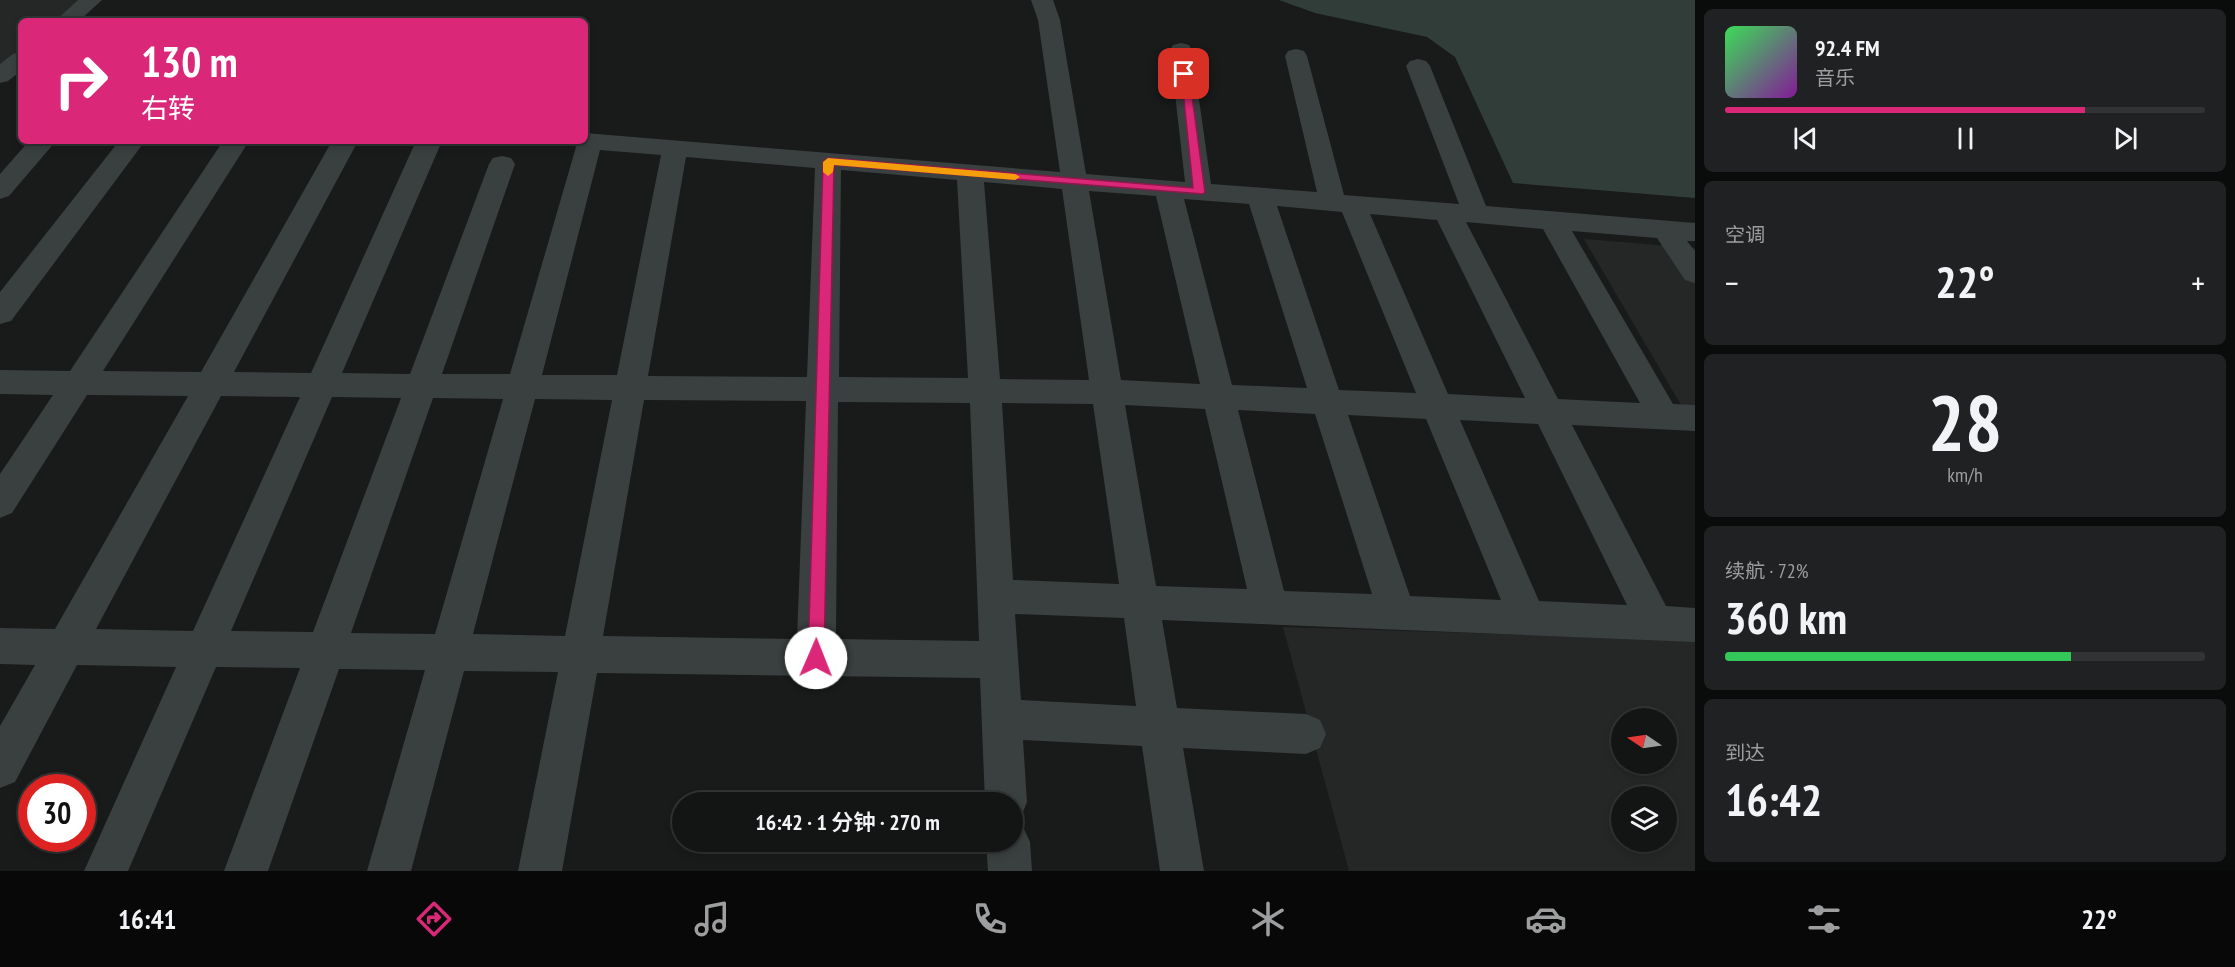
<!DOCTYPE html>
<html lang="zh">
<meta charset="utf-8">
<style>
body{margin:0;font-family:"PT Sans Narrow","Noto Sans SC",sans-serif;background:#202122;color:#f1f3f6;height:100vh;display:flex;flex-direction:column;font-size:22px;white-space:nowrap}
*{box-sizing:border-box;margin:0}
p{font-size:20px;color:#9d9ea0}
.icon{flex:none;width:33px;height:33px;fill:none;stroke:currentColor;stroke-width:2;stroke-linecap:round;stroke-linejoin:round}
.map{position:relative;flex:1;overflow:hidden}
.panel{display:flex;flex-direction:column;gap:9px;padding:9px;background:#0a0b0b;width:540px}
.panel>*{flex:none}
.banner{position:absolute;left:18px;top:18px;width:570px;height:126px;border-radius:9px;box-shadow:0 3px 9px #0003,0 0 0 2px #323334;background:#db2777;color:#fff;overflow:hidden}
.needle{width:39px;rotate:283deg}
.controls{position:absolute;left:1611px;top:708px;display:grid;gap:12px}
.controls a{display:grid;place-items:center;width:66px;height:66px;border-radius:50%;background:#131414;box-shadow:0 3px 9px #0003,0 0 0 2px #323334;font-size:30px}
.speed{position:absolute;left:18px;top:774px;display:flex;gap:12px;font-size:30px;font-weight:700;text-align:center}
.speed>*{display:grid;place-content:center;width:78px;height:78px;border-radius:50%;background:#131414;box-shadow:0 3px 9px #0003,0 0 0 2px #323334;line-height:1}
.speed .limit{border:9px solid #d22;background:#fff;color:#111}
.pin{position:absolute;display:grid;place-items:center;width:51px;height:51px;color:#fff;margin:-26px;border-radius:12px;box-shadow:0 3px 9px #0006}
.me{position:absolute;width:66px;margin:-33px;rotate:1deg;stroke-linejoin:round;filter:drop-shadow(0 0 4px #0008)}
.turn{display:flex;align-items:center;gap:21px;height:126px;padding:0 24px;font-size:27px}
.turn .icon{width:78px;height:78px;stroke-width:2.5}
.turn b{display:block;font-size:42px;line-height:51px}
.big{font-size:45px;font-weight:600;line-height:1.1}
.panel .widget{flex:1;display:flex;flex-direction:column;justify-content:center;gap:9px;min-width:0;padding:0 21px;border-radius:9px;background:#202122}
.panel .dial{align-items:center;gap:0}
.dial b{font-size:78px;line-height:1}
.song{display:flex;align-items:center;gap:18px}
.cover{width:72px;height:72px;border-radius:9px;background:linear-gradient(135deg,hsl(130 70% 55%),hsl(290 70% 35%))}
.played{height:6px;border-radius:3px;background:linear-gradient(90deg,#db2777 75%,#323334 75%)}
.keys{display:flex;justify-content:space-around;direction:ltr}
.heat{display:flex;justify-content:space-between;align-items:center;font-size:33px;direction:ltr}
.charge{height:9px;border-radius:4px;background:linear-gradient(90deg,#34c759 72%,#323334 0)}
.trip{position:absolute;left:672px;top:792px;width:351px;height:60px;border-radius:30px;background:#131414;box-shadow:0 3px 9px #0003,0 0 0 2px #323334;font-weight:600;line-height:60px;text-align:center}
.tab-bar{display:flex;height:96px;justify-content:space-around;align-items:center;background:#080808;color:#9d9ea0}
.tab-bar .icon{width:42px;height:42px}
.tab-bar .on{color:#db2777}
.tab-bar b{font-size:27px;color:#f1f3f6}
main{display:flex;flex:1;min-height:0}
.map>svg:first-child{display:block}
</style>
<main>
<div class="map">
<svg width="1695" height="871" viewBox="0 0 1695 871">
<rect width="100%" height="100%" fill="#191a1a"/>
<g fill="#252727" fill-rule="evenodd">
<polygon points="0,0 78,0 55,21 21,21 21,51 0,70"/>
<polygon points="1584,239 1695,248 1695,429"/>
<path d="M 1283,627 L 1695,640 L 1695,871 L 1349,871 ZM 1622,718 L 1666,718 L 1666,764 L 1622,764 ZM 1622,796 L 1666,796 L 1666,842 L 1622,842 Z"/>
</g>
<polygon fill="#303d39" points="1279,0 1695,0 1695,198 1513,183 1455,57 1427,37 1315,13"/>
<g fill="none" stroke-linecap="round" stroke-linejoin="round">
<g fill="#3a3f3f" fill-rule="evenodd">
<polygon points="78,0 102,0 79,21 55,21"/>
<path d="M 1031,0 L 1053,0 L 1060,20 L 1086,174 L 1185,182 L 1170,50 L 1173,45 L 1181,43 L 1189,45 L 1192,50 L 1211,184 L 1317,192 L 1285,56 L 1288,51 L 1296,49 L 1304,51 L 1307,56 L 1344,195 L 1459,204 L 1406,66 L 1410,61 L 1418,59 L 1426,61 L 1430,66 L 1486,206 L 1695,223 L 1695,241 L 1687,241 L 1695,251 L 1695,283 L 1685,280 L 1657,238 L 1572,231 L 1673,404 L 1695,405 L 1695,431 L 1572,425 L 1666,606 L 1695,608 L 1695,642 L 1162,620 L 1177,708 L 1306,714 L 1320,720 L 1326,734 L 1320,748 L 1306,754 L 1183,748 L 1204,871 L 1160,871 L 1142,746 L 1023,740 L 1027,802 L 1021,817 L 1012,821 L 1012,802 L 985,802 L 980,678 L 597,673 L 562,871 L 518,871 L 558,672 L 464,671 L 411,871 L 367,871 L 425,670 L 339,669 L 268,871 L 224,871 L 300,668 L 216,667 L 128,871 L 84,871 L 176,667 L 77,665 L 15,782 L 0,788 L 0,726 L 35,665 L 0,664 L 0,628 L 55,629 L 188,396 L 87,395 L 12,513 L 0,518 L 0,474 L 53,395 L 0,394 L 0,370 L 70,371 L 223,141 L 249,141 L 103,371 L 201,372 L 332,141 L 358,141 L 234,372 L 311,373 L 416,141 L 442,141 L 342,373 L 410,374 L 489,164 L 493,158 L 502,156 L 511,158 L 515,164 L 442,374 L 510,374 L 576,147 L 570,141 L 585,141 L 585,133 L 1060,172 L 1038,20 ZM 600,150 L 661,155 L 617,375 L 542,375 ZM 686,157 L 815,168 L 807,377 L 648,376 ZM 841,170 L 957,180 L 968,378 L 839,377 ZM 984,182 L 1062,189 L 1089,380 L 1000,379 ZM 1089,191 L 1156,196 L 1200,384 L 1121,380 ZM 1184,199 L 1249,204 L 1307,388 L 1232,385 ZM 1277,206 L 1342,212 L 1416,393 L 1339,390 ZM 1370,214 L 1437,220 L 1525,398 L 1448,394 ZM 1466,222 L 1543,229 L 1640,403 L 1558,399 ZM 221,396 L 300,397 L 193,631 L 96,629 ZM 332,397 L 401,398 L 313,632 L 231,631 ZM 433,398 L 503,399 L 435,634 L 351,633 ZM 535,399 L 612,400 L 565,636 L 473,634 ZM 644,400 L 806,401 L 797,639 L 603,636 ZM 838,402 L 970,403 L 979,641 L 836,639 ZM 1002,403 L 1093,404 L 1119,584 L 1013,580 ZM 1125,405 L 1205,409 L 1247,589 L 1156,586 ZM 1238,410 L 1315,414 L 1372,594 L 1284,591 ZM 1348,415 L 1426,419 L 1501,600 L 1410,596 ZM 1460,420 L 1538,424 L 1627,605 L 1539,601 ZM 1015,614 L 1124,618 L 1136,706 L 1021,700 Z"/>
<polygon points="21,52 21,71 8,81 0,83 0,64 13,54"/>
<polygon points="29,141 56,141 9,196 0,199 0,174"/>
<polygon points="119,141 145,141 11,321 0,324 0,292"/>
<polygon points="1012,822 1023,827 1030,842 1032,871 988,871 986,842 1012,842"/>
</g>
</g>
<polygon fill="#db2777" stroke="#8e194d" stroke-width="1.5" points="1181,71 1189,74 1205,192 1203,194 834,165 824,658 822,663 816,666 811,663 808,658 823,162 828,158 1193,188"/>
<polygon fill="#f59e0b" points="828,158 1015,174 1020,177 1015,180 834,165 833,172 828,176 823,172 823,162"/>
</svg>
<div class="controls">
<a><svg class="needle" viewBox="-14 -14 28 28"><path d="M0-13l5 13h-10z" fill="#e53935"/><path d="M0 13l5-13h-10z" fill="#9d9ea0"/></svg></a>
<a><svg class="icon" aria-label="layers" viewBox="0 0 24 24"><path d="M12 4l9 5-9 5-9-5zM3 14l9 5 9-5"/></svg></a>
</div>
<div class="speed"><div class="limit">30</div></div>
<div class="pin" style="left:1184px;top:74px;background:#d93025"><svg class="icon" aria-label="arrive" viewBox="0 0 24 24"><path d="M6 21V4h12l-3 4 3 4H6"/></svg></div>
<svg class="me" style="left:816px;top:658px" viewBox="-20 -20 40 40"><circle r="19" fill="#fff"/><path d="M0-13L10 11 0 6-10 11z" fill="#db2777"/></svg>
<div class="trip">16:42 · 1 分钟 · 270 m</div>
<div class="banner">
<div class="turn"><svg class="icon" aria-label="right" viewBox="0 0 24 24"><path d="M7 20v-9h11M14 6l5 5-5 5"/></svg><div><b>130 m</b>右转</div></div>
</div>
</div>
<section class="panel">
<div class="widget">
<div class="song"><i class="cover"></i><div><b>92.4 FM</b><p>音乐</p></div></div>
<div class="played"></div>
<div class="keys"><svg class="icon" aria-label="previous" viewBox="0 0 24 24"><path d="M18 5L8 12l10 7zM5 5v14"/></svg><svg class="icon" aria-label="pause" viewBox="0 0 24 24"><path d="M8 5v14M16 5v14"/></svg><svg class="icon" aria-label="next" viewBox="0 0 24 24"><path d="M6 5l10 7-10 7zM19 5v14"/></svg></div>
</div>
<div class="widget"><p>空调</p>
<div class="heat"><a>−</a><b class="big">22°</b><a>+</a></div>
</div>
<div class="widget dial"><b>28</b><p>km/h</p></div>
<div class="widget"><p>续航 · 72%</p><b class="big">360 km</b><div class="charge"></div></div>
<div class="widget"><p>到达</p><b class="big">16:42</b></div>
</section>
</main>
<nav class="tab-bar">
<b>16:41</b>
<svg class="icon on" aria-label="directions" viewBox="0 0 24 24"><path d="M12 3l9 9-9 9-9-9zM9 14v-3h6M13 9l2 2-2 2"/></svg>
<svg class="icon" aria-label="music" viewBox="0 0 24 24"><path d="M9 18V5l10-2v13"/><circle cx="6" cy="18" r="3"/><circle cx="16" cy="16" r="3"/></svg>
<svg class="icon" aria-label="phone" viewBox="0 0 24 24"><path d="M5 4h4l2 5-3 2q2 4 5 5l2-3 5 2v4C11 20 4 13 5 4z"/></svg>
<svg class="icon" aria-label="climate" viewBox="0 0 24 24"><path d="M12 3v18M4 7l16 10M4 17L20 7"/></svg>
<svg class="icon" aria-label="car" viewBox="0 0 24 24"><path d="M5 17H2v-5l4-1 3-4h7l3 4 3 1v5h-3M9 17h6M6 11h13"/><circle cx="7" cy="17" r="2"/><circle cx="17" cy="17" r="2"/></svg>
<svg class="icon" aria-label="filters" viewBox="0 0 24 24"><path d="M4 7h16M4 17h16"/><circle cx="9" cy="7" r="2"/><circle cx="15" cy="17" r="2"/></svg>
<b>22°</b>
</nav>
